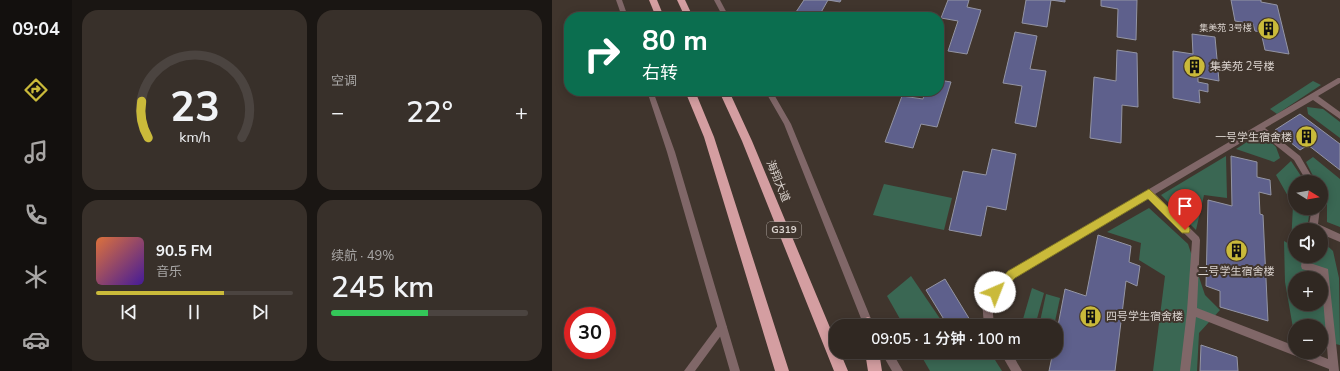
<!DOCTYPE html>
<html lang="zh">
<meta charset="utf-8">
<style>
body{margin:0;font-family:"Nunito Sans","Noto Sans SC",sans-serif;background:#38302a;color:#f1f3f6;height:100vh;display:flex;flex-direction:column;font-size:15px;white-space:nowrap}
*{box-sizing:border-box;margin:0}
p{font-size:13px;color:#a8a6a5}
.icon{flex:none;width:22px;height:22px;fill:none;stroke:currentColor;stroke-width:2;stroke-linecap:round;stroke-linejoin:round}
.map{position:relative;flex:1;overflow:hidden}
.sheet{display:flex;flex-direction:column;gap:10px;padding:10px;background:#1a1613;width:480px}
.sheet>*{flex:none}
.top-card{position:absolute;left:12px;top:12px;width:380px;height:84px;border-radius:16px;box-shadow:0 2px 10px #0003,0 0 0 1px #4b4440;background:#0b6e4f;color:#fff;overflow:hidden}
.needle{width:26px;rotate:101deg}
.buttons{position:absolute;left:736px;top:175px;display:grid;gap:8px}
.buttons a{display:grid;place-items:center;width:40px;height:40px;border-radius:50%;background:#302822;box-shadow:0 2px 10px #0003,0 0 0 1px #4b4440;font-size:20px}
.speed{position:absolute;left:12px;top:307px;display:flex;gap:8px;font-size:20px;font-weight:700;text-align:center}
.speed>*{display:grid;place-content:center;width:52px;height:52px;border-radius:50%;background:#302822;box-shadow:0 2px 10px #0003,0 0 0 1px #4b4440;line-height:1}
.speed .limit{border:6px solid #d22;background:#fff;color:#111}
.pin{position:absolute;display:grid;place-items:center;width:34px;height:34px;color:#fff;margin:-41px -17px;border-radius:50% 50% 50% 0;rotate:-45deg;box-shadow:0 0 4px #0007}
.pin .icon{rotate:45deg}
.me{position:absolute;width:44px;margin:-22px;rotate:44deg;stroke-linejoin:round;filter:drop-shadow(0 0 3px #0008)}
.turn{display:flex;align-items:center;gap:14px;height:84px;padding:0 12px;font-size:18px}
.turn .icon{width:52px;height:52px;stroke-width:2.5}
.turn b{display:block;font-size:28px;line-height:34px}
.big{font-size:30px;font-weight:600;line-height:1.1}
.sheet .tile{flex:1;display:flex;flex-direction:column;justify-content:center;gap:6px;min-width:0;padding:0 14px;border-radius:16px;background:#38302a}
.sheet .dial{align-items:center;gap:0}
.dial svg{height:104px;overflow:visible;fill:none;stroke:#4b4440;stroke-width:7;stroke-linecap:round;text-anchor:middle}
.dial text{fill:#f1f3f6;stroke:none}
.song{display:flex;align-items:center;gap:12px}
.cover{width:48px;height:48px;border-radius:6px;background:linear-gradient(135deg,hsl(20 70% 55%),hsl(260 70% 35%))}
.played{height:4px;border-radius:2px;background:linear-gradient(90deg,#caba3a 65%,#4b4440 65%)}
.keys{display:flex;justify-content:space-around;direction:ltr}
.heat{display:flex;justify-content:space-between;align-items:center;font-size:22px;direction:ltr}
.charge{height:6px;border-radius:3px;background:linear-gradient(90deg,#34c759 49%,#4b4440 0)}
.sheet .tiles{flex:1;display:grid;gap:10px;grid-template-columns:repeat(2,1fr)}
.trip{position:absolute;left:277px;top:319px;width:234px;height:40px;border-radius:16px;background:#302822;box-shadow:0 2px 10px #0003,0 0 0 1px #4b4440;font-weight:600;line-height:40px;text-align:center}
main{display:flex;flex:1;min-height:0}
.menu{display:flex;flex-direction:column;width:72px;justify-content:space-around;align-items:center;background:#13100e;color:#a8a6a5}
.menu .icon{width:28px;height:28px}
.menu .on{color:#caba3a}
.menu b{font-size:18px;color:#f1f3f6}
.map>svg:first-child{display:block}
</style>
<main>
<nav class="menu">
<b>09:04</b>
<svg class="icon on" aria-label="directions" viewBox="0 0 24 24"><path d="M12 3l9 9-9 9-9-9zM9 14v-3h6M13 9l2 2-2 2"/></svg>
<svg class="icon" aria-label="music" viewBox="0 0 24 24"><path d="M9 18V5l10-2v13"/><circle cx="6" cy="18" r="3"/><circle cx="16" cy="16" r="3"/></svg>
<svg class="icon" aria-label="phone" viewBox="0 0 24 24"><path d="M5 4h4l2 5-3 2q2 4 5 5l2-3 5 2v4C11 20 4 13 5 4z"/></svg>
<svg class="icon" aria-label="climate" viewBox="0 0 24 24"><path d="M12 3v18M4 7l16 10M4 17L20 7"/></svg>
<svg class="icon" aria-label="car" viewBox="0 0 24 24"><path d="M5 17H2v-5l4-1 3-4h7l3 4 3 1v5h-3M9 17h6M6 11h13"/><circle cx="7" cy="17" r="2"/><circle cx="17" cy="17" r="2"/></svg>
</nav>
<section class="sheet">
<div class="tiles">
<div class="tile dial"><svg viewBox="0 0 100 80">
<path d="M14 69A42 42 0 1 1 86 69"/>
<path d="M14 69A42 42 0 0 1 9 41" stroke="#caba3a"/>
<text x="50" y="56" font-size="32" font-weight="700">23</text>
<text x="50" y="72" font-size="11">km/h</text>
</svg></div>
<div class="tile"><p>空调</p>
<div class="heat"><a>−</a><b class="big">22°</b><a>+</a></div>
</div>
<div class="tile">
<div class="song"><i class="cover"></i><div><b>90.5 FM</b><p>音乐</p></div></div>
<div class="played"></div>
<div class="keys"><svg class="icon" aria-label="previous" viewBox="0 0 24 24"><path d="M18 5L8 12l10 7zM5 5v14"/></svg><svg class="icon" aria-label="pause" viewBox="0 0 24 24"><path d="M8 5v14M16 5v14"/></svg><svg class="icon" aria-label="next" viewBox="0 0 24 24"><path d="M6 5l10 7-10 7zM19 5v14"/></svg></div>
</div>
<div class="tile"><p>续航 · 49%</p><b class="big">245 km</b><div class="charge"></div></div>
</div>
</section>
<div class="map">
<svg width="788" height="371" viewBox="0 0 788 371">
<rect width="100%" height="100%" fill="#40352d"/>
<g fill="#3a6753" fill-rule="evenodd">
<polygon points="761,81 769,85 725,114 718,109"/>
<polygon points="755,107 771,109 788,122 788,138 756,114"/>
<polygon points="709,133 724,147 728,158 722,162 684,149"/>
<polygon points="674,156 675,198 652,195 644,230 609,195"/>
<polygon points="761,157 788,179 788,227 775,222 775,205 769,193 769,182 764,182 754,162"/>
<path d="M 739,161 L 753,182 L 743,182 L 743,208 L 758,208 L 755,230 L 743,230 L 743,256 L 769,256 L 769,240 L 781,251 L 787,278 L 788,345 L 769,341 L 769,326 L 743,326 L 743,329 L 741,328 L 733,282 L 732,241 L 739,245 L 741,205 L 724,175 ZM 743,278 L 769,278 L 769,304 L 743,304 Z"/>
<polygon points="332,184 400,198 392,230 321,215"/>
<polygon points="597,208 636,244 653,295 668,310 647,333 645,371 601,371 613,276 587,260 589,243 555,232"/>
<polygon points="359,276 393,326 352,326 335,296"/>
<polygon points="480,288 492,293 483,326 469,326"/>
<polygon points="494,294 508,298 502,326 487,326"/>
<polygon points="367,352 438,352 450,371 378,371"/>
</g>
<g fill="#5e608c" stroke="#9495a4">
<polygon points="252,0 289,0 288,2 276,0 267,16 244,12"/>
<polygon points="396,0 417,0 415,7 429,10 415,54 396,51 406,21 389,18"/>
<polygon points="474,0 513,0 513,2 499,0 495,27 470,23"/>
<polygon points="549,0 585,0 584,40 565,37 566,9 549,6"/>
<polygon points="679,0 709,0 709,2 725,5 737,54 713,50 709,32 703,31 701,24 683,21"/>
<polygon points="463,32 485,36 478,69 494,71 484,127 463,123 470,86 451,83"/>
<polygon points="640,34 663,37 667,81 646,77 646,82 656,84 656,92 647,90 648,103 621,98 621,51 641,54"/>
<polygon points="565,50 585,53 586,107 570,105 569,143 538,138 542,77 564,81"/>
<polygon points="387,80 399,82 385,127 369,124 361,148 333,142 350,96 371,99 373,91 387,91"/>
<polygon points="748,114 788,144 788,170 756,145 748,150 723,130"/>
<polygon points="440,149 464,154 454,210 435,206 429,236 397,230 411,171 434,175"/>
<polygon points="679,156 705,162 705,177 718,180 719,195 707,192 708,214 711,215 716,321 668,307 668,291 654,286 656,200 680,206"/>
<polygon points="546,235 579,246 577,262 588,266 585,286 574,281 563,371 497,371 501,352 504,352 504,336 513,289 534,296"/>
<polygon points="393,279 418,320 409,326 396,326 374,290"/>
<polygon points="649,345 685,357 686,371 648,371"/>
</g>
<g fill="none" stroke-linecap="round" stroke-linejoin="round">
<g fill="#806768" fill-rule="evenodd">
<polygon points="786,78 788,78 788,83 766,96 788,112 788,119 761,100 713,128 748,156 763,182 755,182 742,160 707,132 603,194 647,237 648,240 645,308 743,346 743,352 758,352 776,359 769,275 750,269 749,266 751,256 759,256 758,263 776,269 787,371 777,371 777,369 644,317 638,371 628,371 635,311 640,241 596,198 462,278 440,302 442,326 432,326 430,300 432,297 456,272"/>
<polygon points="760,208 768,208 766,224 788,234 788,242 769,234 769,230 756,230"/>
<polygon points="170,322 173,324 175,327 173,330 143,371 132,371 167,324"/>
<polygon points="448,352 459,352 470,371 459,371"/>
</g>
<g fill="#806768" fill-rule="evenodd">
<polygon points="64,0 70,0 76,17 70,17"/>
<polygon points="162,0 168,0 177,17 171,17"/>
<polygon points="95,91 101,91 123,152 188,371 178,371 115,152"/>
<polygon points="213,91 220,91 239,124 322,326 312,326 232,124"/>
<polygon points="329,352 340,352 351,371 340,371"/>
</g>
<g fill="#d49ea1" fill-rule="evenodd">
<polygon points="97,0 105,0 112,17 104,17"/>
<polygon points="125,0 133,0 141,17 133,17"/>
<polygon points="133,91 143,91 162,137 237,371 223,371 152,137"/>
<polygon points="167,91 177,91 200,141 284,342 284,352 288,352 296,371 282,371 190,141"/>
<polygon points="316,317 321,319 323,326 309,326 311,319"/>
<polygon points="313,352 327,352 330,371 316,371"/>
</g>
</g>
<polygon fill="#caba3a" stroke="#837926" points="597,189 637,227 638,230 637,233 630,233 596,199 463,278 447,295 443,297 439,295 438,292 456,271"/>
<defs>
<symbol id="building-disc" viewBox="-11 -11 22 22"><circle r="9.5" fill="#caba3a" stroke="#40352d"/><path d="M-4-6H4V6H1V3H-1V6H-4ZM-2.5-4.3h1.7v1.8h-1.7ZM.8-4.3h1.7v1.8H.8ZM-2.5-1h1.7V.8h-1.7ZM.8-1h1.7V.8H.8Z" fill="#111"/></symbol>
</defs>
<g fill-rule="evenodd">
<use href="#building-disc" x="704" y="16" width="25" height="25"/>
<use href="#building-disc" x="630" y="54" width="25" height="25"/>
<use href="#building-disc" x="742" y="124" width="25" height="25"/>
<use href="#building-disc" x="672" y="238" width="25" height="25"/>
<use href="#building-disc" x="526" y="304" width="25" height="25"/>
</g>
<g text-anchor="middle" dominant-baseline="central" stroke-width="4" stroke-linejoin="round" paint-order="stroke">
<g font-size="9" fill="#dad3ce" stroke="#40352d" text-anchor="end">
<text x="700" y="28">集美苑 3号楼</text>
</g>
<rect fill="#40352d" stroke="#aca49e" stroke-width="1" x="215" y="222" width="34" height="16" rx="3"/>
<g font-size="10" font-weight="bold" fill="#dad3ce">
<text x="232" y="230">G319</text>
</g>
<g font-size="11" fill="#dad3ce" stroke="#40352d" text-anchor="start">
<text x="658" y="66">集美苑 2号楼</text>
<text x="740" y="137" text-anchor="end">一号学生宿舍楼</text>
<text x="684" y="271" text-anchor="middle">二号学生宿舍楼</text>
<text x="554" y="316">四号学生宿舍楼</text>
</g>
<g font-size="11" fill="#dad3ce" stroke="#40352d">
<text transform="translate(226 181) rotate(68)">海翔大道</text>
</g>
</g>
</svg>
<div class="buttons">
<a><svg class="needle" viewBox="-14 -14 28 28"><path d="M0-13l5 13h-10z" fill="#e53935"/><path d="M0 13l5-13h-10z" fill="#a8a6a5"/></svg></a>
<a><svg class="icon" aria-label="sound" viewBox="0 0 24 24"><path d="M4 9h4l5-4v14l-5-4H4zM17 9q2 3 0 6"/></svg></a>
<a>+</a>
<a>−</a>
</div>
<div class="speed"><div class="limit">30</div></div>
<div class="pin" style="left:633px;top:230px;background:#d93025"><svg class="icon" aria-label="arrive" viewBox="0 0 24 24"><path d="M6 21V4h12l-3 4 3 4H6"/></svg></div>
<svg class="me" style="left:443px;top:292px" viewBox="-20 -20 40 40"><circle r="19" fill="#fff"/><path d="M0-13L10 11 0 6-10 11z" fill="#caba3a"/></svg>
<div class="trip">09:05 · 1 分钟 · 100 m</div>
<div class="top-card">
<div class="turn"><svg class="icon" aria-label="right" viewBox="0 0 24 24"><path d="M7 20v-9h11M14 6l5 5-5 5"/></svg><div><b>80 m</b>右转</div></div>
</div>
</div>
</main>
